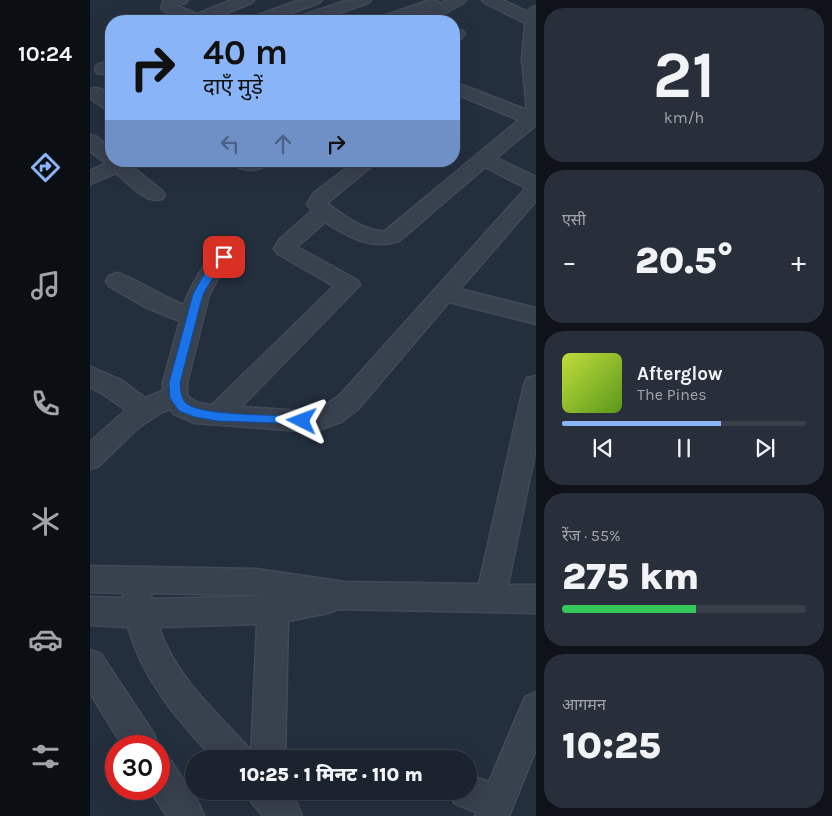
<!DOCTYPE html>
<html lang="hi">
<meta charset="utf-8">
<style>
body{margin:0;font-family:Karla,"Noto Sans Devanagari",sans-serif;background:#282f3a;color:#f1f3f6;height:100vh;display:flex;flex-direction:column;font-size:19px;white-space:nowrap}
*{box-sizing:border-box;margin:0}
p{font-size:16px;color:#a0a4aa}
.icon{flex:none;width:28px;height:28px;fill:none;stroke:currentColor;stroke-width:2;stroke-linecap:round;stroke-linejoin:round}
.map{position:relative;flex:1;overflow:hidden}
.panel{display:flex;flex-direction:column;gap:8px;padding:8px;background:#0f1319;width:296px}
.panel>*{flex:none}
.banner{position:absolute;left:15px;top:15px;width:355px;height:152px;border-radius:20px;box-shadow:0 5px 20px #0002,0 0 0 1px #39404a;background:#8ab4f8;color:#111;overflow:hidden}
.speed{position:absolute;left:15px;top:735px;display:flex;gap:10px;font-size:25px;font-weight:700;text-align:center}
.speed>*{display:grid;place-content:center;width:65px;height:65px;border-radius:50%;background:#1b232e;box-shadow:0 5px 20px #0002,0 0 0 1px #39404a;line-height:1}
.speed .limit{border:8px solid #d22;background:#fff;color:#111}
.pin{position:absolute;display:grid;place-items:center;width:42px;height:42px;color:#fff;margin:-21px;border-radius:10px;box-shadow:0 2px 8px #0006}
.me{position:absolute;width:55px;margin:-28px;rotate:273deg;stroke-linejoin:round;filter:drop-shadow(0 0 4px #0008)}
.turn{display:flex;align-items:center;gap:18px;height:105px;padding:0 15px;font-size:22px}
.turn .icon{width:65px;height:65px;stroke-width:2.5}
.turn b{display:block;font-size:35px;line-height:42px}
.lanes{display:flex;align-items:center;height:48px;padding:0 15px;background:#0003;justify-content:center;gap:25px;direction:ltr}
.lanes .off{opacity:.35}
.big{font-size:38px;font-weight:800;line-height:1.1}
.panel .tile{flex:1;display:flex;flex-direction:column;justify-content:center;gap:8px;min-width:0;padding:0 18px;border-radius:20px;background:#282f3a}
.panel .dial{align-items:center;gap:0}
.dial b{font-size:65px;line-height:1}
.song{display:flex;align-items:center;gap:15px}
.cover{width:60px;height:60px;border-radius:8px;background:linear-gradient(135deg,hsl(70 70% 55%),hsl(90 70% 35%))}
.played{height:5px;border-radius:2px;background:linear-gradient(90deg,#8ab4f8 65%,#39404a 65%)}
.keys{display:flex;justify-content:space-around;direction:ltr}
.heat{display:flex;justify-content:space-between;align-items:center;font-size:28px;direction:ltr}
.charge{height:8px;border-radius:4px;background:linear-gradient(90deg,#34c759 55%,#39404a 0)}
.trip{position:absolute;left:95px;top:750px;width:292px;height:50px;border-radius:25px;background:#1b232e;box-shadow:0 5px 20px #0002,0 0 0 1px #39404a;font-weight:800;line-height:50px;text-align:center}
main{display:flex;flex:1;min-height:0}
.dock{display:flex;flex-direction:column;width:90px;justify-content:space-around;align-items:center;background:#0b0e12;color:#a0a4aa}
.dock .icon{width:35px;height:35px}
.dock .active{color:#8ab4f8}
.dock b{font-size:22px;color:#f1f3f6}
.map>svg:first-child{display:block}
</style>
<main>
<nav class="dock">
<b>10:24</b>
<svg class="icon active" aria-label="directions" viewBox="0 0 24 24"><path d="M12 3l9 9-9 9-9-9zM9 14v-3h6M13 9l2 2-2 2"/></svg>
<svg class="icon" aria-label="music" viewBox="0 0 24 24"><path d="M9 18V5l10-2v13"/><circle cx="6" cy="18" r="3"/><circle cx="16" cy="16" r="3"/></svg>
<svg class="icon" aria-label="phone" viewBox="0 0 24 24"><path d="M5 4h4l2 5-3 2q2 4 5 5l2-3 5 2v4C11 20 4 13 5 4z"/></svg>
<svg class="icon" aria-label="climate" viewBox="0 0 24 24"><path d="M12 3v18M4 7l16 10M4 17L20 7"/></svg>
<svg class="icon" aria-label="car" viewBox="0 0 24 24"><path d="M5 17H2v-5l4-1 3-4h7l3 4 3 1v5h-3M9 17h6M6 11h13"/><circle cx="7" cy="17" r="2"/><circle cx="17" cy="17" r="2"/></svg>
<svg class="icon" aria-label="filters" viewBox="0 0 24 24"><path d="M4 7h16M4 17h16"/><circle cx="9" cy="7" r="2"/><circle cx="15" cy="17" r="2"/></svg>
</nav>
<div class="map">
<svg width="446" height="816" viewBox="0 0 446 816">
<rect width="100%" height="100%" fill="#242f3e"/>
<g fill="none" stroke-linecap="round" stroke-linejoin="round">
<defs>
<g id="minor">
<polygon points="74,0 98,0 95,3 87,6 107,14 142,0 164,0 161,3 117,21 99,21 74,11 71,8"/>
<polygon points="210,0 232,0 229,3 179,21 157,21 159,18"/>
<polygon points="258,0 281,0 278,3 226,21 203,21 205,18"/>
<polygon points="340,0 347,1 350,4 357,0 376,0 373,3 341,21 322,21 336,11 308,21 286,21 288,18"/>
<path d="M 392,0 L 412,0 L 438,12 L 441,8 L 446,6 L 446,125 L 406,158 L 446,177 L 446,201 L 370,289 L 446,308 L 446,324 L 359,302 L 268,409 L 251,422 L 231,429 L 212,431 L 105,423 L 84,414 L 80,409 L 70,413 L 48,428 L 9,466 L 0,469 L 0,442 L 36,410 L 13,394 L 0,387 L 0,367 L 31,380 L 55,398 L 73,391 L 73,383 L 90,321 L 55,307 L 19,286 L 16,281 L 19,276 C 22,275 24,274 27,273 C 35,273 80,301 94,305 C 98,292 115,260 126,252 C 131,249 136,250 142,252 L 145,257 L 128,278 L 119,295 L 97,383 L 97,395 C 104,403 112,404 122,405 L 244,286 L 188,254 L 184,249 L 189,240 L 222,211 L 217,204 L 224,193 L 266,161 L 288,161 L 237,203 C 252,215 276,233 295,231 L 429,120 L 364,93 L 364,82 L 437,110 L 432,60 L 435,23 L 395,3 ZM 395,167 L 436,188 L 250,395 L 230,409 L 212,411 L 151,407 L 270,285 L 267,280 L 207,247 L 235,222 C 258,237 282,250 309,241 Z"/>
<polygon points="367,29 373,31 375,34 370,40 364,42 364,30"/>
<polygon points="21,60 21,71 13,74 7,73 5,69 7,65"/>
<polygon points="5,88 11,89 21,97 21,110 15,109 0,98 0,89"/>
<path d="M 0,135 L 7,137 L 21,149 L 21,161 L 45,161 L 41,166 L 72,191 L 75,195 L 72,199 C 55,204 39,183 26,173 L 0,184 L 0,171 L 16,163 L 0,151 Z"/>
<path d="M 141,161 L 180,161 C 172,173 149,173 141,161 Z"/>
<path d="M 446,376 L 446,447 L 418,585 L 446,585 L 446,613 L 248,609 L 238,613 L 198,621 L 195,759 L 124,759 C 87,719 53,680 38,627 L 0,625 L 0,597 L 32,598 L 34,593 L 0,592 L 0,566 L 166,569 L 255,582 L 389,584 L 434,385 L 437,378 ZM 60,593 L 166,595 L 171,596 L 62,599 ZM 167,624 L 161,756 L 158,747 C 125,711 84,675 69,627 Z"/>
<polygon points="0,650 11,654 64,734 68,746 33,746 0,693"/>
<polygon points="446,692 446,749 419,816 385,816 386,812 364,803 359,791 379,791 379,775 399,782 435,697"/>
<polygon points="69,756 81,761 109,804 114,816 77,816 59,789 69,789"/>
<polygon points="157,791 197,791 207,804 212,816 173,816 162,803"/>
</g>
</defs>
<use href="#minor" stroke="#414a57" stroke-width="3"/>
<use href="#minor" fill="#38414e" fill-rule="evenodd"/>
</g>
<path fill="#1a73e8" stroke="#114b97" d="M 134,254 L 139,257 L 124,276 L 113,294 L 90,383 C 91,391 90,398 97,404 C 113,416 189,415 212,416 L 218,421 L 216,424 L 127,421 L 105,417 L 89,411 L 80,398 L 79,383 L 103,294 L 116,271 L 131,255 Z"/>
</svg>
<div class="speed"><div class="limit">30</div></div>
<div class="pin" style="left:134px;top:257px;background:#d93025"><svg class="icon" aria-label="arrive" viewBox="0 0 24 24"><path d="M6 21V4h12l-3 4 3 4H6"/></svg></div>
<svg class="me" style="left:212px;top:421px" viewBox="-20 -20 40 40"><path d="M0-17L14 15 0 8-14 15z" fill="#1a73e8" stroke="#fff" stroke-width="4"/></svg>
<div class="trip">10:25 · 1 मिनट · 110 m</div>
<div class="banner">
<div class="turn"><svg class="icon" aria-label="right" viewBox="0 0 24 24"><path d="M7 20v-9h11M14 6l5 5-5 5"/></svg><div><b>40 m</b>दाएँ मुड़ें</div></div>
<div class="lanes"><svg class="icon off" aria-label="left" viewBox="0 0 24 24"><path d="M17 20v-9H6M10 6l-5 5 5 5"/></svg><svg class="icon off" aria-label="ahead" viewBox="0 0 24 24"><path d="M12 20V5M6 11l6-6 6 6"/></svg><svg class="icon" aria-label="right" viewBox="0 0 24 24"><path d="M7 20v-9h11M14 6l5 5-5 5"/></svg></div>
</div>
</div>
<section class="panel">
<div class="tile dial"><b>21</b><p>km/h</p></div>
<div class="tile"><p>एसी</p>
<div class="heat"><a>−</a><b class="big">20.5°</b><a>+</a></div>
</div>
<div class="tile">
<div class="song"><i class="cover"></i><div><b>Afterglow</b><p>The Pines</p></div></div>
<div class="played"></div>
<div class="keys"><svg class="icon" aria-label="previous" viewBox="0 0 24 24"><path d="M18 5L8 12l10 7zM5 5v14"/></svg><svg class="icon" aria-label="pause" viewBox="0 0 24 24"><path d="M8 5v14M16 5v14"/></svg><svg class="icon" aria-label="next" viewBox="0 0 24 24"><path d="M6 5l10 7-10 7zM19 5v14"/></svg></div>
</div>
<div class="tile"><p>रेंज · 55%</p><b class="big">275 km</b><div class="charge"></div></div>
<div class="tile"><p>आगमन</p><b class="big">10:25</b></div>
</section>
</main>
